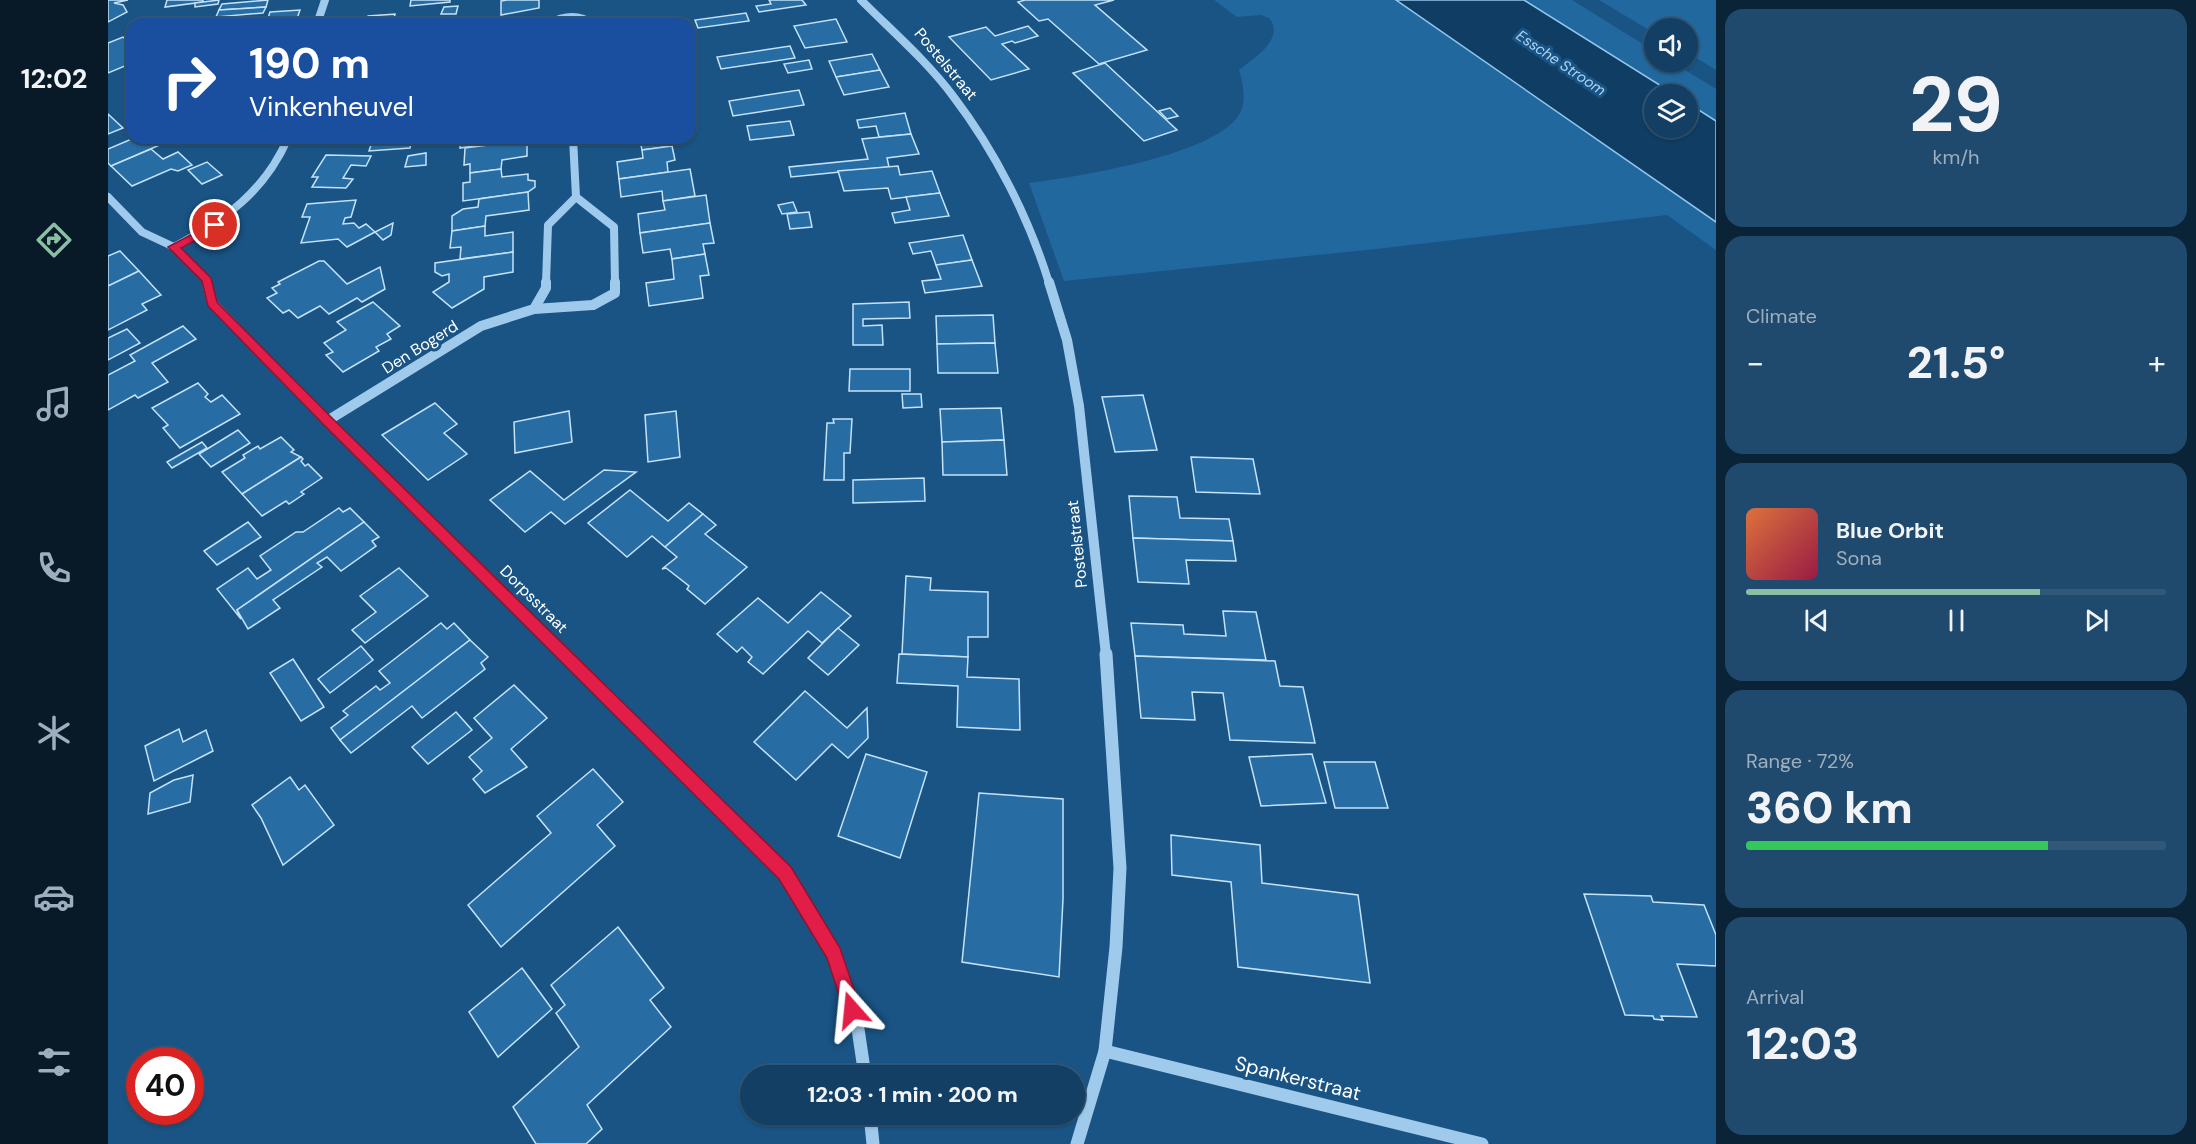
<!DOCTYPE html>
<meta charset="utf-8">
<style>
body{margin:0;font-family:"DM Sans",sans-serif;background:#204a6d;color:#f1f3f6;height:100vh;display:flex;flex-direction:column;font-size:22px;white-space:nowrap}
*{box-sizing:border-box;margin:0}
p{font-size:20px;color:#9dafbf}
.icon{flex:none;width:33px;height:33px;fill:none;stroke:currentColor;stroke-width:2;stroke-linecap:round;stroke-linejoin:round}
.map{position:relative;flex:1;overflow:hidden}
.side{display:flex;flex-direction:column;gap:9px;padding:9px;background:#0a2337;width:480px}
.side>*{flex:none}
.banner{position:absolute;left:18px;top:18px;width:570px;height:126px;border-radius:18px;box-shadow:0 2px 4px #0004,0 0 0 2px #325878;background:#1a4fa0;color:#fff;overflow:hidden}
.buttons{position:absolute;left:1536px;top:18px;display:grid;gap:12px}
.buttons a{display:grid;place-items:center;width:54px;height:54px;border-radius:50%;background:#133f64;box-shadow:0 2px 4px #0004,0 0 0 2px #325878;font-size:30px}
.speed{position:absolute;left:18px;top:1047px;display:flex;gap:12px;font-size:30px;font-weight:700;text-align:center}
.speed>*{display:grid;place-content:center;width:78px;height:78px;border-radius:50%;background:#133f64;box-shadow:0 2px 4px #0004,0 0 0 2px #325878;line-height:1}
.speed .limit{border:9px solid #d22;background:#fff;color:#111}
.pin{position:absolute;display:grid;place-items:center;width:51px;height:51px;color:#fff;margin:-26px;border:3px solid #fff;border-radius:50%;box-shadow:0 2px 6px #0007}
.me{position:absolute;width:66px;margin:-33px;rotate:342deg;stroke-linejoin:round;filter:drop-shadow(0 0 4px #0008)}
.turn{display:flex;align-items:center;gap:21px;height:126px;padding:0 24px;font-size:27px}
.turn .icon{width:78px;height:78px;stroke-width:2.5}
.turn b{display:block;font-size:42px;line-height:51px}
.big{font-size:45px;font-weight:800;line-height:1.1}
.side .tile{flex:1;display:flex;flex-direction:column;justify-content:center;gap:9px;min-width:0;padding:0 21px;border-radius:18px;background:#204a6d}
.side .dial{align-items:center;gap:0}
.dial b{font-size:78px;line-height:1}
.song{display:flex;align-items:center;gap:18px}
.cover{width:72px;height:72px;border-radius:9px;background:linear-gradient(135deg,hsl(20 70% 55%),hsl(340 70% 35%))}
.played{height:6px;border-radius:3px;background:linear-gradient(90deg,#8abfa5 70%,#325878 70%)}
.keys{display:flex;justify-content:space-around;direction:ltr}
.heat{display:flex;justify-content:space-between;align-items:center;font-size:33px;direction:ltr}
.charge{height:9px;border-radius:4px;background:linear-gradient(90deg,#34c759 72%,#325878 0)}
.trip{position:absolute;left:632px;top:1065px;width:345px;height:60px;border-radius:30px;background:#133f64;box-shadow:0 2px 4px #0004,0 0 0 2px #325878;font-weight:800;line-height:60px;text-align:center}
main{display:flex;flex:1;min-height:0}
.menu{display:flex;flex-direction:column;width:108px;justify-content:space-around;align-items:center;background:#081928;color:#9dafbf}
.menu .icon{width:42px;height:42px}
.menu .selected{color:#8abfa5}
.menu b{font-size:27px;color:#f1f3f6}
.map>svg:first-child{display:block}
</style>
<main>
<nav class="menu">
<b>12:02</b>
<svg class="icon selected" aria-label="directions" viewBox="0 0 24 24"><path d="M12 3l9 9-9 9-9-9zM9 14v-3h6M13 9l2 2-2 2"/></svg>
<svg class="icon" aria-label="music" viewBox="0 0 24 24"><path d="M9 18V5l10-2v13"/><circle cx="6" cy="18" r="3"/><circle cx="16" cy="16" r="3"/></svg>
<svg class="icon" aria-label="phone" viewBox="0 0 24 24"><path d="M5 4h4l2 5-3 2q2 4 5 5l2-3 5 2v4C11 20 4 13 5 4z"/></svg>
<svg class="icon" aria-label="climate" viewBox="0 0 24 24"><path d="M12 3v18M4 7l16 10M4 17L20 7"/></svg>
<svg class="icon" aria-label="car" viewBox="0 0 24 24"><path d="M5 17H2v-5l4-1 3-4h7l3 4 3 1v5h-3M9 17h6M6 11h13"/><circle cx="7" cy="17" r="2"/><circle cx="17" cy="17" r="2"/></svg>
<svg class="icon" aria-label="filters" viewBox="0 0 24 24"><path d="M4 7h16M4 17h16"/><circle cx="9" cy="7" r="2"/><circle cx="15" cy="17" r="2"/></svg>
</nav>
<div class="map">
<svg width="1608" height="1144" viewBox="0 0 1608 1144">
<rect width="100%" height="100%" fill="#195485"/>
<g fill="#21689f">
<path d="M 1106,0 L 1288,0 L 1608,222 L 1608,250 L 1559,215 L 1268,249 L 956,281 L 921,183 C 966,177 1114,155 1133,111 C 1138,100 1135,82 1131,70 C 1145,59 1178,39 1161,18 L 1153,15 L 1129,17 Z"/>
<polygon points="1416,0 1464,0 1546,51 1546,62 1564,62 1608,89 1608,121 1580,103 1580,94 1566,94"/>
<polygon points="1491,0 1608,0 1608,70 1580,53 1580,28 1546,28 1546,33"/>
</g>
<polygon fill="#103d63" stroke="#91c7ef" stroke-width="1.5" points="1288,0 1416,0 1566,94 1546,94 1546,128 1580,128 1580,103 1608,121 1608,222"/>
<g fill="#276da4" stroke="#c4e2f9" stroke-width="1.5">
<polygon points="0,0 20,0 6,3 15,5 19,12 0,22"/>
<polygon points="59,0 95,0 95,2 57,7"/>
<polygon points="111,0 110,4 87,7 87,3"/>
<polygon points="160,0 158,7 111,10 114,4"/>
<polygon points="303,0 342,0 342,2 302,6"/>
<polygon points="399,0 431,0 431,8 393,15 393,1"/>
<polygon points="661,0 694,0 698,5 651,12 648,6 663,4"/>
<polygon points="917,0 1006,0 987,5 1039,50 991,64 940,19 931,21 910,2"/>
<polygon points="350,6 348,14 333,14 336,7"/>
<polygon points="158,7 155,13 108,17 111,10"/>
<polygon points="192,10 187,24 158,24 162,12"/>
<polygon points="638,13 641,21 590,28 587,20"/>
<polygon points="287,14 285,23 330,20 329,24 257,24 260,16"/>
<polygon points="537,19 538,22 550,20 551,24 509,24"/>
<polygon points="728,19 739,42 697,48 686,26"/>
<polygon points="920,26 930,36 907,43 904,41 894,44 921,69 883,80 841,37 878,27 887,36"/>
<polygon points="15,37 24,45 19,48 24,52 24,63 0,73 0,43"/>
<polygon points="682,46 687,58 613,69 609,57"/>
<polygon points="764,54 772,70 728,77 721,61"/>
<polygon points="701,60 704,69 680,73 676,64"/>
<polygon points="997,63 1069,130 1036,141 965,73"/>
<polygon points="772,70 781,87 736,95 728,77"/>
<polygon points="691,90 696,105 625,116 621,101"/>
<polygon points="1062,108 1070,116 1059,119 1051,111"/>
<polygon points="797,113 803,134 771,137 768,126 751,128 749,120"/>
<polygon points="0,114 15,128 0,134"/>
<polygon points="682,121 686,135 642,140 639,126"/>
<polygon points="803,134 811,154 779,158 781,167 683,177 681,167 760,159 754,139"/>
<polygon points="26,138 48,138 54,144 3,166 0,163 0,149"/>
<polygon points="100,138 135,138 134,142 97,145"/>
<polygon points="304,138 302,148 261,151 264,142"/>
<polygon points="353,138 419,138 352,148"/>
<polygon points="506,138 563,138 564,146 534,150 532,141 507,145"/>
<polygon points="419,140 419,156 394,160 393,169 362,173 362,164 356,165 357,148"/>
<polygon points="564,146 567,160 559,162 560,172 511,179 509,162 535,158 534,150"/>
<polygon points="43,149 55,159 70,152 84,165 70,171 63,169 24,186 3,166"/>
<polygon points="318,153 318,165 297,167 300,156"/>
<polygon points="218,155 263,156 258,166 243,165 235,178 245,179 238,188 204,187 210,177 204,177"/>
<polygon points="99,162 114,175 94,184 80,170"/>
<polygon points="790,166 792,175 824,171 832,193 783,199 780,188 736,191 730,171"/>
<polygon points="393,169 394,177 420,174 420,180 427,181 427,187 420,192 355,201 355,183 362,182 362,173"/>
<polygon points="582,169 587,196 555,201 554,191 513,197 511,179"/>
<polygon points="420,192 421,210 378,216 377,226 344,231 344,216 355,209 370,207 371,199"/>
<polygon points="832,193 841,216 787,223 784,213 802,210 798,197"/>
<polygon points="598,195 602,223 532,233 530,214 557,210 555,201"/>
<polygon points="248,200 243,217 237,218 235,224 246,223 251,228 258,224 267,232 239,247 230,239 193,243 202,217 194,217 199,204"/>
<polygon points="685,202 689,212 674,214 670,205"/>
<polygon points="701,212 704,227 682,229 679,214"/>
<polygon points="285,223 283,235 275,240 267,232"/>
<polygon points="602,223 606,243 595,244 597,254 564,259 562,249 535,253 532,233"/>
<polygon points="377,226 377,236 405,232 405,252 352,259 353,247 342,248 344,231"/>
<polygon points="855,235 864,260 828,265 823,251 805,254 801,243"/>
<polygon points="12,251 31,271 0,286 0,256"/>
<polygon points="405,252 405,272 376,277 376,289 344,308 325,292 341,282 341,274 334,276 327,272 327,263"/>
<polygon points="597,254 601,275 592,276 595,298 541,306 538,283 566,279 564,259"/>
<polygon points="864,260 874,286 817,293 814,281 833,279 828,265"/>
<polygon points="211,261 216,261 239,284 272,267 277,289 254,302 249,298 221,314 212,306 190,318 181,310 175,313 159,298 169,293 164,288 172,284 170,282"/>
<polygon points="31,271 53,295 34,304 39,310 0,330 0,286"/>
<polygon points="265,302 292,326 279,334 283,339 268,347 271,351 235,372 218,355 225,352 216,343 238,330 229,322"/>
<polygon points="801,302 802,318 755,319 755,326 774,325 775,345 745,345 745,304"/>
<polygon points="885,315 887,343 829,344 828,316"/>
<polygon points="75,326 88,339 44,363 60,382 30,398 27,395 0,410 0,375 27,361 22,355"/>
<polygon points="19,329 32,343 0,360 0,338"/>
<polygon points="887,343 890,373 830,373 829,344"/>
<polygon points="742,369 802,369 802,391 741,391"/>
<polygon points="90,383 100,394 97,397 103,402 114,395 132,414 72,448 55,428 60,425 44,408"/>
<polygon points="794,394 813,394 814,407 795,408"/>
<polygon points="1035,395 1049,450 1007,452 994,397"/>
<polygon points="327,403 349,424 336,433 359,454 320,480 274,435"/>
<polygon points="893,408 896,440 834,442 832,409"/>
<polygon points="461,411 464,442 407,453 406,422"/>
<polygon points="568,411 572,457 540,462 537,415"/>
<polygon points="725,419 744,419 742,453 736,453 736,480 716,480 719,423 726,423"/>
<polygon points="130,430 142,443 103,467 91,454"/>
<polygon points="173,437 186,450 183,452 193,457 134,494 114,472 137,458 135,455 150,446 152,449"/>
<polygon points="896,440 899,475 835,475 834,442"/>
<polygon points="94,442 99,448 64,468 59,462"/>
<polygon points="193,457 195,459 193,461 197,466 200,464 214,478 193,492 196,494 181,504 178,501 154,516 134,494"/>
<polygon points="1083,457 1145,459 1152,494 1088,492"/>
<polygon points="496,470 528,472 457,524 443,512 417,532 382,500 422,471 456,500"/>
<polygon points="816,478 817,501 745,503 745,480"/>
<polygon points="522,490 560,521 581,503 595,514 557,547 544,536 519,557 480,523"/>
<polygon points="1021,496 1069,497 1072,518 1121,519 1125,541 1025,538"/>
<polygon points="231,508 235,512 242,508 256,522 129,610 133,619 109,589 140,568 149,579 163,570 152,556 188,532 195,532"/>
<polygon points="595,514 608,525 597,534 639,567 597,604 579,589 581,586 558,568 554,569 569,557 557,547"/>
<polygon points="140,522 153,537 109,565 96,551"/>
<polygon points="256,522 271,537 264,541 268,546 233,571 219,557 209,563 214,567 165,600 172,608 140,629 129,610"/>
<polygon points="1025,538 1125,541 1128,561 1078,560 1081,584 1030,582"/>
<polygon points="291,568 320,596 257,643 244,630 268,612 252,596"/>
<polygon points="798,576 823,578 822,590 880,592 880,637 860,637 860,657 794,654"/>
<polygon points="713,592 743,616 714,643 700,631 655,674 640,662 644,657 634,647 629,652 609,634 650,598 680,623"/>
<polygon points="1115,611 1148,612 1158,660 1027,656 1023,623 1075,625 1076,634 1118,636"/>
<polygon points="333,623 339,629 346,623 362,640 232,740 223,728 240,715 235,711 268,686 272,690 282,683 271,671"/>
<polygon points="730,628 751,645 720,675 700,658"/>
<polygon points="362,640 380,657 373,663 377,669 314,718 304,706 243,753 232,740"/>
<polygon points="253,646 265,660 222,693 210,679"/>
<polygon points="791,654 860,657 859,677 911,679 912,730 849,727 850,686 789,683"/>
<polygon points="1027,656 1167,661 1172,686 1195,687 1207,743 1122,740 1115,693 1084,692 1087,720 1033,718"/>
<polygon points="185,659 216,707 193,721 162,673"/>
<polygon points="406,685 439,718 403,749 419,767 377,793 365,779 374,771 361,757 384,738 366,718"/>
<polygon points="697,691 739,728 759,708 760,738 740,758 724,744 688,780 646,742"/>
<polygon points="348,712 364,730 320,764 304,747"/>
<polygon points="71,729 75,742 98,730 105,751 46,781 37,746"/>
<polygon points="758,754 819,772 792,858 730,836"/>
<polygon points="1204,754 1218,803 1153,806 1141,757"/>
<polygon points="1216,762 1267,762 1280,808 1227,808"/>
<polygon points="485,769 515,802 489,825 507,846 393,947 360,905 443,833 429,816"/>
<polygon points="85,775 82,802 40,814 42,793 66,780"/>
<polygon points="182,777 191,790 197,785 226,825 175,865 153,818 144,805"/>
<polygon points="871,793 955,799 955,899 951,977 854,962"/>
<polygon points="1063,835 1152,845 1154,883 1250,895 1262,983 1130,967 1123,882 1064,875"/>
<polygon points="1476,894 1543,896 1545,902 1596,905 1608,935 1608,966 1569,964 1589,1017 1553,1016 1555,1020 1546,1019 1545,1016 1517,1015"/>
<polygon points="510,927 556,988 542,1000 563,1027 479,1105 494,1129 478,1144 428,1144 405,1107 471,1047 448,1013 457,1005 443,985"/>
<polygon points="414,968 444,1009 390,1057 361,1012"/>
</g>
<g fill="none" stroke-linecap="round" stroke-linejoin="round">
<g stroke="#9fcaec" stroke-width="8">
<path d="M 753,0 C 784,31 819,61 845,96 C 887,151 921,218 941,283"/>
<polyline points="209,24 217,0"/>
<path d="M 440,24 C 455,16 471,14 485,24"/>
<polyline points="0,197 34,232 66,247 99,280 100,283"/>
<polyline points="468,197 506,227 507,283"/>
<path d="M 66,247 C 117,219 156,193 180,138"/>
<polyline points="438,283 440,225 468,197 465,138"/>
</g>
<g stroke="#9fcaec" stroke-width="10">
<polyline points="99,282 104,303 219,421 457,655"/>
<polyline points="941,282 959,340 971,406 998,655"/>
<polyline points="426,309 485,305 507,293 507,282"/>
<polyline points="219,421 373,326 426,309 438,288 438,282"/>
</g>
<g stroke="#9fcaec" stroke-width="13">
<polyline points="455,654 677,873 726,954 750,1029 757,1076"/>
<polyline points="997,1051 1374,1144"/>
<polyline points="762,1114 765,1144"/>
<polyline points="969,1144 997,1051 1008,947 1012,868 998,654"/>
</g>
</g>
<polygon fill="#e11d48" stroke="#92132f" stroke-width="1.5" points="107,222 112,225 111,228 73,248 103,278 109,302 224,418 683,867 732,948 753,1010 751,1016 744,1019 738,1016 719,958 671,879 215,424 100,306 94,281 60,247"/>
<g text-anchor="middle" dominant-baseline="central" stroke-width="6" stroke-linejoin="round" paint-order="stroke">
<g font-size="15" font-style="italic" fill="#aad4f4" stroke="#195485">
<text transform="translate(1453 63) rotate(34)">Essche Stroom</text>
</g>
<g font-size="16" fill="#fff" stroke="#195485">
<text transform="translate(838 64) rotate(50)">Postelstraat</text>
<text transform="translate(312 347) rotate(-32)">Den Bogerd</text>
<text transform="translate(969 544) rotate(-96)">Postelstraat</text>
<text transform="translate(426 599) rotate(45)">Dorpsstraat</text>
</g>
<g font-size="20" fill="#fff" stroke="#195485">
<text transform="translate(1190 1078) rotate(14)">Spankerstraat</text>
</g>
</g>
</svg>
<div class="buttons">
<a><svg class="icon" aria-label="sound" viewBox="0 0 24 24"><path d="M4 9h4l5-4v14l-5-4H4zM17 9q2 3 0 6"/></svg></a>
<a><svg class="icon" aria-label="layers" viewBox="0 0 24 24"><path d="M12 4l9 5-9 5-9-5zM3 14l9 5 9-5"/></svg></a>
</div>
<div class="speed"><div class="limit">40</div></div>
<div class="pin" style="left:107px;top:225px;background:#d93025"><svg class="icon" aria-label="arrive" viewBox="0 0 24 24"><path d="M6 21V4h12l-3 4 3 4H6"/></svg></div>
<svg class="me" style="left:744px;top:1010px" viewBox="-20 -20 40 40"><path d="M0-17L14 15 0 8-14 15z" fill="#e11d48" stroke="#fff" stroke-width="4"/></svg>
<div class="trip">12:03 · 1 min · 200 m</div>
<div class="banner">
<div class="turn"><svg class="icon" aria-label="right" viewBox="0 0 24 24"><path d="M7 20v-9h11M14 6l5 5-5 5"/></svg><div><b>190 m</b>Vinkenheuvel</div></div>
</div>
</div>
<section class="side">
<div class="tile dial"><b>29</b><p>km/h</p></div>
<div class="tile"><p>Climate</p>
<div class="heat"><a>−</a><b class="big">21.5°</b><a>+</a></div>
</div>
<div class="tile">
<div class="song"><i class="cover"></i><div><b>Blue Orbit</b><p>Sona</p></div></div>
<div class="played"></div>
<div class="keys"><svg class="icon" aria-label="previous" viewBox="0 0 24 24"><path d="M18 5L8 12l10 7zM5 5v14"/></svg><svg class="icon" aria-label="pause" viewBox="0 0 24 24"><path d="M8 5v14M16 5v14"/></svg><svg class="icon" aria-label="next" viewBox="0 0 24 24"><path d="M6 5l10 7-10 7zM19 5v14"/></svg></div>
</div>
<div class="tile"><p>Range · 72%</p><b class="big">360 km</b><div class="charge"></div></div>
<div class="tile"><p>Arrival</p><b class="big">12:03</b></div>
</section>
</main>
